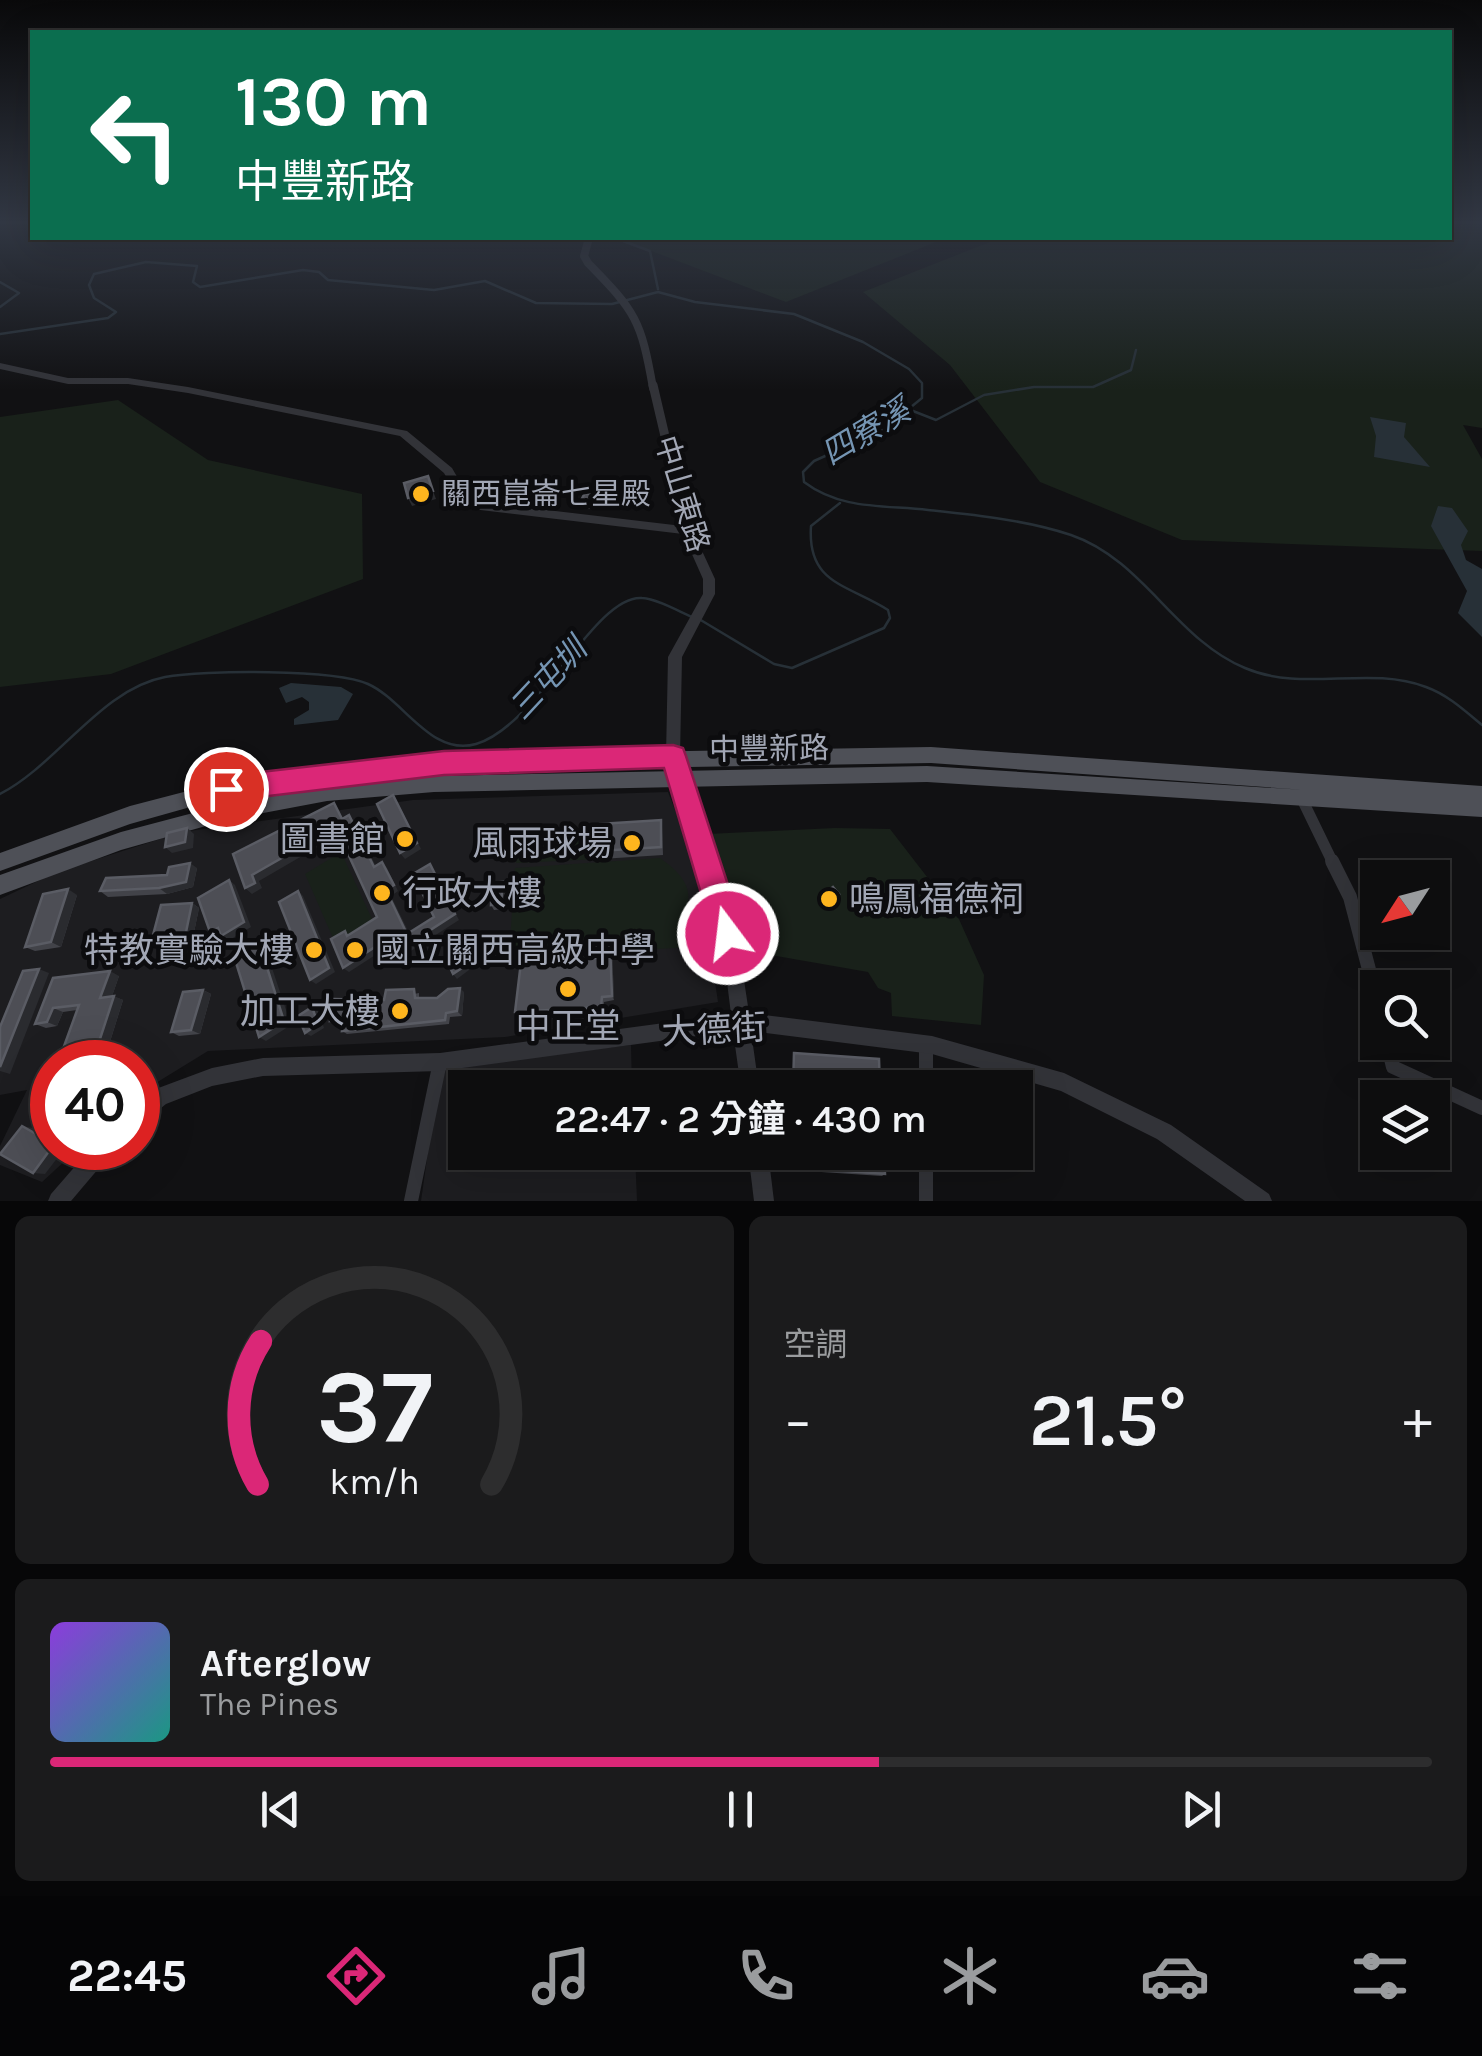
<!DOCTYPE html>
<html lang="zh-TW">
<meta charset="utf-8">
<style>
body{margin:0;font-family:Karla,"Noto Sans TC",sans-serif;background:#1b1b1c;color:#f1f3f6;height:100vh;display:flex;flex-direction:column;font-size:38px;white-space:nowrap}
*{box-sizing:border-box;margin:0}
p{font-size:32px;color:#9a9c9e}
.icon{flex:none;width:55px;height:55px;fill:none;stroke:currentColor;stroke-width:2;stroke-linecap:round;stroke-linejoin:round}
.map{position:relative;height:1201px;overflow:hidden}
.details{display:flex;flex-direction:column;gap:15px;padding:15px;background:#070708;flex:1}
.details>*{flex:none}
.hud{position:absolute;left:30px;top:30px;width:1422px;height:210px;border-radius:0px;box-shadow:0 10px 40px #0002,0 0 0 2px #2d2d2e;background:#0b6e4f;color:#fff;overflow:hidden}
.needle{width:65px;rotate:234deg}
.fabs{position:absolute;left:1360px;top:860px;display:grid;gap:20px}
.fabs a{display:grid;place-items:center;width:90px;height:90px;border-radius:0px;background:#0d0d0e;box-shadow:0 10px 40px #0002,0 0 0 2px #2d2d2e;font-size:50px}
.speed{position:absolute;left:30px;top:1040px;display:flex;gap:20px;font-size:50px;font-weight:700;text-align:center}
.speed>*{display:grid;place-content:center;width:130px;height:130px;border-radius:50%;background:#0d0d0e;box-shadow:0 10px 40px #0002,0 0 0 2px #2d2d2e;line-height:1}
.speed .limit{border:15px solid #d22;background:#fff;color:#111}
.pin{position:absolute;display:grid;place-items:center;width:85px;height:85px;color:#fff;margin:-42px;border:5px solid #fff;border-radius:50%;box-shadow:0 2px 10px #0007}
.me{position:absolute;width:110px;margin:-55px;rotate:345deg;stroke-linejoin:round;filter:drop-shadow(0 0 8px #0008)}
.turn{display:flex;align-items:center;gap:35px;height:210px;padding:0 40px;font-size:45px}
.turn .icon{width:130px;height:130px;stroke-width:2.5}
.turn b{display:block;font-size:70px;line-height:85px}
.big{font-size:75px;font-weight:600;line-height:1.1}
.details .tile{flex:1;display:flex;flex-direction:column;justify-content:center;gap:15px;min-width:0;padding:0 35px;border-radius:15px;background:#1b1b1c}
.details .dial{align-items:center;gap:0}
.dial svg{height:260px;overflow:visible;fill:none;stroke:#2d2d2e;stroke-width:7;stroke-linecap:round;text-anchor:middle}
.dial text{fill:#f1f3f6;stroke:none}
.song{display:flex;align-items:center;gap:30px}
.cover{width:120px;height:120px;border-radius:15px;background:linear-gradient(135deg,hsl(270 70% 55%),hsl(170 70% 35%))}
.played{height:10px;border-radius:5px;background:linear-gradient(90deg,#db2777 60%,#2d2d2e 60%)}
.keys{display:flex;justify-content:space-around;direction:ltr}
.heat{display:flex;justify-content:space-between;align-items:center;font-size:55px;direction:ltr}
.details .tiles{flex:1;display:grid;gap:15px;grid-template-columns:1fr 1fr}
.tile:last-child{grid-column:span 2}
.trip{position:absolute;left:448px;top:1070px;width:585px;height:100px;border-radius:0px;background:#0d0d0e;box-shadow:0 10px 40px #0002,0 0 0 2px #2d2d2e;font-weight:600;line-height:100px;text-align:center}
.dock{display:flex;height:160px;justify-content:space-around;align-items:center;background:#050506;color:#9a9c9e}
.dock .icon{width:70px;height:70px}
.dock .current{color:#db2777}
.dock b{font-size:45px;color:#f1f3f6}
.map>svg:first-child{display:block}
</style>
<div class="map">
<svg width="1482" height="1201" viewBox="0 0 1482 1201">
<rect width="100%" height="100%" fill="#111113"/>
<g fill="#1d1d20">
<polygon points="668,792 698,868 718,1002 505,1037 208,1051 138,1094 138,1062 52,1062 52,1148 79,1148 42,1182 0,1165 0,1146 27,1090 0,1095 0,899 57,872 182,832 413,800"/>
<polygon points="631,1045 632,1087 465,1088 465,1152 635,1153 637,1201 421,1201 440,1067"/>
</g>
<g fill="#19211a">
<polygon points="1450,222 1482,222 1482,428 1463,425 1482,459 1482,551 1182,540 1040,482 950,365 863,292 1000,238 1450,238"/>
<polygon points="617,238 946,238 786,302"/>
<polygon points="118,400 208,460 362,494 363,579 111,674 0,687 0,417"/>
<polygon points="835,828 890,829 958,917 984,975 981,1025 892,1016 891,993 878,988 868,972 742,950 708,834"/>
<polygon points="603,832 601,859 516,863 519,836"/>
<polygon points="341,852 373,921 336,945 305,874"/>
<path d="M 660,858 C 684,875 697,891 682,920 L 698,919 L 697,947 L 509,956 L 515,868 Z"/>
</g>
<g fill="#273037">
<polygon points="1370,417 1406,423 1404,437 1430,467 1374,457 1376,436"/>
<polygon points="1438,506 1452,508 1468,531 1461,545 1466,560 1482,569 1482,637 1458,613 1467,591 1431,526"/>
<polygon points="291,683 341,687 353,694 338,720 294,725 294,719 309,710 309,702 302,697 286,703 279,688"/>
</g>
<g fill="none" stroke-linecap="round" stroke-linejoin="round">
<g stroke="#273037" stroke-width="2.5">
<polyline points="615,238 650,251 658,289"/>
<polyline points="0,282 19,293 0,307"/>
<path d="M 0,334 L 108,318 L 116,312 L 94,298 L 89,285 L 94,274 L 146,262 L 197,266 L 193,282 L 200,287 L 303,270 L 319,272 L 328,280 L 434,290 L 485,281 L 536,303 L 612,304 L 658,292 L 695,302 L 794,314 L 863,342 L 909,369 L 922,383 L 922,398 L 883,430 L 814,461 L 803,472 L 804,482 C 841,510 884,505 928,510 C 975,515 1026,520 1071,535 C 1144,560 1175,639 1245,668 C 1303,693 1368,665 1426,687 C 1448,695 1464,710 1482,725"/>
<polyline points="913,411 936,420 984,395 1034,387 1093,387 1131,370 1136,350"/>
<path d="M 699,619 L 774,664 L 792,668 L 884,628 L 890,618 L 888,610 C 847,584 807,584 811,526 L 840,503"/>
<path d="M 0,794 C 58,764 101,689 165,677 C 203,670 335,669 368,684 C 404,700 431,757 476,744 C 538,726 595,594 642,598 C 658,599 678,611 692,617"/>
</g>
<path stroke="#323338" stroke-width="8" d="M 589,238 L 584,256 L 588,263 C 636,312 641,320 653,388"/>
<polyline stroke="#323338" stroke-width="9" points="653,385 687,530"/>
<polyline stroke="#323338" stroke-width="11" points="1300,795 1333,863"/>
<g stroke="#323338" stroke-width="14">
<polyline points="1332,861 1350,897 1378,1004"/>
<polyline points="1387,1042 1393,1067 1482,1108"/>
<polyline points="926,1044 926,1088"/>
<polyline points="926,1152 926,1201"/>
<polyline points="411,1201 440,1062"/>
</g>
<g fill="#323338" fill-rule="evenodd">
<polygon points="0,363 68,378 128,378 188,387 407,431 452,468 467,494 479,502 691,527 715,579 715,594 682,657 680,756 737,934 749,1013 932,1036 1064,1073 1171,1125 1269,1194 1272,1201 1245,1201 1157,1139 1061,1091 932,1054 751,1031 759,1088 741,1088 733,1031 440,1071 263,1076 212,1086 166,1104 145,1121 138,1123 138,1102 153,1090 212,1068 263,1058 440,1053 731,1014 721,934 666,756 668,657 703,594 703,579 683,534 472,509 459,500 444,473 400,436 188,393 128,384 68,384 0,369"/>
<polygon points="91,1148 113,1148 110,1155 71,1201 48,1201 51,1194"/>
<polygon points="748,1152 768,1152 774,1201 754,1201"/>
</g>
<path fill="#4e5057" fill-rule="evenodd" d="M 931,747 L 1482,786 L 1482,817 L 927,782 L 434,792 L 327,801 L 227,820 L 121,850 L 0,895 L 0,875 L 121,832 L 227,804 L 324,785 L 226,797 L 130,824 L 0,871 L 0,853 L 130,806 L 226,781 L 444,755 ZM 931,763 L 1305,790 L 927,766 L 434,776 L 332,784 L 444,771 Z"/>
</g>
<g fill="#424349">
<polygon points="597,496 598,500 594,509 580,509 579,504"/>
<polygon points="662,827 663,855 601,859 599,851"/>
<polygon points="197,868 193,887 167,894 108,897 100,891"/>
<polygon points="503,882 506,887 505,909 494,910 491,905"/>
<polygon points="77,895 61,947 35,951 25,947"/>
<polygon points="192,903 199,908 192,942 160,944 152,939"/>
<polygon points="612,947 614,1000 604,1002 603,1012 519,1016 515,1012"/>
<polygon points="119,976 112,996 123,1000 108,1048 73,1053 63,1049 77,1010 63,1012 57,1026 46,1028 35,1024 53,978"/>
<polygon points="203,990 211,994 200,1034 179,1036 171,1032"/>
<polygon points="464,992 462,1016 450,1017 449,1024 347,1034 342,1031 343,1024 336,1025 330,1021 384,1000 419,993 419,998 437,998"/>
<polygon points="791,1152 884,1152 885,1174 882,1176 791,1170"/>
</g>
<g fill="#2a2b2f">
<polygon points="433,491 436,499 412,506 408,498"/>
<polygon points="393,795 421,849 405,859 400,853"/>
<polygon points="349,815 354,821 379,873 374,867"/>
<polygon points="187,828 194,834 193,848 172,853 165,847"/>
<polygon points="329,831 338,832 343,838 337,842 333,838 259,881 262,888 252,894 245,888 252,875"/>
<polygon points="382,862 387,868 398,891 391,896 412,939 407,934 386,890"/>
<polygon points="190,863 197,868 193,887 167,894 159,888"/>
<polygon points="430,864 459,920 389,965 384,960 455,914"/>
<polygon points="229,880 235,885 251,927 228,941 221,936"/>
<polygon points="503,882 506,887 505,909 501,904"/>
<polygon points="68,889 77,895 61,947 51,942"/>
<polygon points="298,891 303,896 335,972 316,984 310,980"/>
<polygon points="192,903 199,908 192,942 185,937"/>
<polygon points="218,928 225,933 217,937 210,932"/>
<polygon points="259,942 265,947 291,1025 266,1041 259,1037"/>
<polygon points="610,943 612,947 614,1000 612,996"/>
<polygon points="378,945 383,950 349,972 343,968"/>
<polygon points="460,955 469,970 457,979 453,974"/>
<polygon points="39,969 49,973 10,1074 0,1071 0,1067"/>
<polygon points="110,971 119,976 110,1002 100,998"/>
<polygon points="460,988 464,992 462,1016 457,1011"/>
<polygon points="203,990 211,994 200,1034 191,1030"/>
<polygon points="114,996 123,1000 108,1048 98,1045"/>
<polygon points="312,1007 318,1011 324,1028 311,1036 305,1033"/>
<polygon points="53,1008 63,1012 57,1026 47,1022"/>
<polygon points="22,1126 33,1128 52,1139 52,1143"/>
<polygon points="52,1147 65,1148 45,1174 33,1173"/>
</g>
<g fill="#4d4e55" stroke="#5a5c64" stroke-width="2.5">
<polygon points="428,476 433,491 408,498 404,483"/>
<polygon points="585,493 597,496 593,504 579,504"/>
<polygon points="393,795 417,843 400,853 377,804"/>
<polygon points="334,803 342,819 349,815 374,867 382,862 394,885 386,890 407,934 434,917 413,874 430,864 455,914 384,960 378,945 343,968 331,939 345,931 347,936 377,917 338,832 331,836 329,831 252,875 255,883 245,888 233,854"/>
<polygon points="661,820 661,847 599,851 600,824"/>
<polygon points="187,828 185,842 165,847 167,833"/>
<polygon points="190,863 186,882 159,888 100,891 106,878 167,875 169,867"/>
<polygon points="229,880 244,922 221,936 218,928 210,932 198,898"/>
<polygon points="503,882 501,904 491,905 492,883"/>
<polygon points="833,887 839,894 826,904 820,897"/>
<polygon points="68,889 51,942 25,947 43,894"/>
<polygon points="298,891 329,968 310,980 279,902"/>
<polygon points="192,903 185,937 152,939 161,905"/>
<polygon points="259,942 284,1021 259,1037 234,956"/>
<polygon points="597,943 610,943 612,996 602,997 601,1007 515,1012 521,962 596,958"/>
<polygon points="460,955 465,966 453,974 448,963"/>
<polygon points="39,969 0,1067 0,1027 23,971"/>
<polygon points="110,971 100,998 114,996 98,1045 63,1049 79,1005 53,1008 47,1022 35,1024 53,978"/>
<polygon points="460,988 457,1011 446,1013 445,1020 342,1031 344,1019 330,1021 334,999 384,1000 386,990 414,989 415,998 437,998 448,989"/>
<polygon points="203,990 191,1030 171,1032 183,992"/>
<polygon points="312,1007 318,1024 305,1033 298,1016"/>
<polygon points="794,1053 879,1059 880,1088 793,1088"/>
<polygon points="22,1126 52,1143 52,1147 33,1173 0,1154"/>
<polygon points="792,1152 884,1152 885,1174 792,1167"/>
</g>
<linearGradient id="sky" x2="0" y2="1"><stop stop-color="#09090a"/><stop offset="0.57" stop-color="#323844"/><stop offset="1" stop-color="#323844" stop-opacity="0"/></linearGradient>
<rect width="1482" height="390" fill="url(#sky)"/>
<polygon fill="#db2777" stroke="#8e194d" stroke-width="2.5" points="673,745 683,748 686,756 744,934 739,945 728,950 718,945 713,934 664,768 444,775 226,801 217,798 213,789 217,780 226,776 444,751"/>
<g fill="#feb51e" stroke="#0c0c0e" stroke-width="4">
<circle cx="421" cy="494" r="10"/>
<circle cx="405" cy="839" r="10"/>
<circle cx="632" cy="843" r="10"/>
<circle cx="382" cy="893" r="10"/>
<circle cx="829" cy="899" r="10"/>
<circle cx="314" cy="950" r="10"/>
<circle cx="355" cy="950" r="10"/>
<circle cx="568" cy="989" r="10"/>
<circle cx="400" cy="1011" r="10"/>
</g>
<g text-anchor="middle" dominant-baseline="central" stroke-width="9" stroke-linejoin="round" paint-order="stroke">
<g font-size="30" fill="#a2a7b5" stroke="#0c0c0e" text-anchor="start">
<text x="441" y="494">關西崑崙七星殿</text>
</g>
<g font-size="30" fill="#a2a7b5" stroke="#0c0c0e">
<text transform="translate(682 494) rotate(73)">中山東路</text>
<text transform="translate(769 749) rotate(-1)">中豐新路</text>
</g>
<g font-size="32" font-style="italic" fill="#7595b3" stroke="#0c0c0e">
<text transform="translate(866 432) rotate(-31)">四寮溪</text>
<text transform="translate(548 679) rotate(-47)">三屯圳</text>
</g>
<g font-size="35" fill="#a2a7b5" stroke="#0c0c0e" text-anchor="end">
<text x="385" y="839">圖書館</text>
<text x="612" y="843">風雨球場</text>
<text x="402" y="893" text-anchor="start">行政大樓</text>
<text x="849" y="899" text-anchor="start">鳴鳳福德祠</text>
<text x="294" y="950">特教實驗大樓</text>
<text x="375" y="950" text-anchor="start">國立關西高級中學</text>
<text x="380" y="1011">加工大樓</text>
<text x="568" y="1026" text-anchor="middle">中正堂</text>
</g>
<g font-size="35" fill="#a2a7b5" stroke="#0c0c0e">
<text transform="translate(714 1030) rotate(-3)">大德街</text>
</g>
</g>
</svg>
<div class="fabs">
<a><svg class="needle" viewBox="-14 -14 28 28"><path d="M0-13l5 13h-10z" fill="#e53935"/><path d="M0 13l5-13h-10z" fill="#9a9c9e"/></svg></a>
<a><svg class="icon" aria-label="search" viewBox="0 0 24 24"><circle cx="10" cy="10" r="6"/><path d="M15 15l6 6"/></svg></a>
<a><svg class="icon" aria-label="layers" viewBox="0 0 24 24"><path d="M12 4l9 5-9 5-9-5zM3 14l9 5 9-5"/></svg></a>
</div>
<div class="speed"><div class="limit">40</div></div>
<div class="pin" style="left:226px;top:789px;background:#d93025"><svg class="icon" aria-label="arrive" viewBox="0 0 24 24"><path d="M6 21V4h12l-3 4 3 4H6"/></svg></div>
<svg class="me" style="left:728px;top:934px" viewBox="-20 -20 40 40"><circle r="17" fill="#db2777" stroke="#fff" stroke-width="3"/><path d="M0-11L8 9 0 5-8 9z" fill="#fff"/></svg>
<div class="trip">22:47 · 2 分鐘 · 430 m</div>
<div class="hud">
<div class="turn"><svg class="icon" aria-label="left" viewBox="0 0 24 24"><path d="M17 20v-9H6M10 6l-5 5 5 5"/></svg><div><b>130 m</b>中豐新路</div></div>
</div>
</div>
<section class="details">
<div class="tiles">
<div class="tile dial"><svg viewBox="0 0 100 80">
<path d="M14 69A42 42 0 1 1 86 69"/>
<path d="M14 69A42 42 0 0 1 15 25" stroke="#db2777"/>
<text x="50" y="56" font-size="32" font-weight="700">37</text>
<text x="50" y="72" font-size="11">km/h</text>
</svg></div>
<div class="tile"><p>空調</p>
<div class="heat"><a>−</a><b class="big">21.5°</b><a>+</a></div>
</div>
<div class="tile">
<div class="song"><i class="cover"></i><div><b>Afterglow</b><p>The Pines</p></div></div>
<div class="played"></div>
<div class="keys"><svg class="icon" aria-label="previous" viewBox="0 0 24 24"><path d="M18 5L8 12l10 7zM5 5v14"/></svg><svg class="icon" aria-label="pause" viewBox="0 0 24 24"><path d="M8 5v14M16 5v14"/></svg><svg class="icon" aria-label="next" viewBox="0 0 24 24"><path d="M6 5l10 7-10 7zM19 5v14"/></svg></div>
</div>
</div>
</section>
<nav class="dock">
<b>22:45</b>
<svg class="icon current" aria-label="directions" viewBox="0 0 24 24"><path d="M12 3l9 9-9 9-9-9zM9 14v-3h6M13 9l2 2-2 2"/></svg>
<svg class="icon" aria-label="music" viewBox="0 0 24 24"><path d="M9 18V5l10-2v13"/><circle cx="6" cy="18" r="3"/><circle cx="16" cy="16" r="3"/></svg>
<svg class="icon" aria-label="phone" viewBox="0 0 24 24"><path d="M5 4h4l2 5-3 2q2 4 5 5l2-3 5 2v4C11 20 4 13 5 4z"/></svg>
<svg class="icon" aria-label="climate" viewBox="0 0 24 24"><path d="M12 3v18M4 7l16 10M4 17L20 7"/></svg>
<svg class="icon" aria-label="car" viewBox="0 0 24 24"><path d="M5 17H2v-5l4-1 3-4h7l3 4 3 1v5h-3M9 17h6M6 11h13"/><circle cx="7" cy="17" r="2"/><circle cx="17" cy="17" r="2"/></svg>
<svg class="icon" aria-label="filters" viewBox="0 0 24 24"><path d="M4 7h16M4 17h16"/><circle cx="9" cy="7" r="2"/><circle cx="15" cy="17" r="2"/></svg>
</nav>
